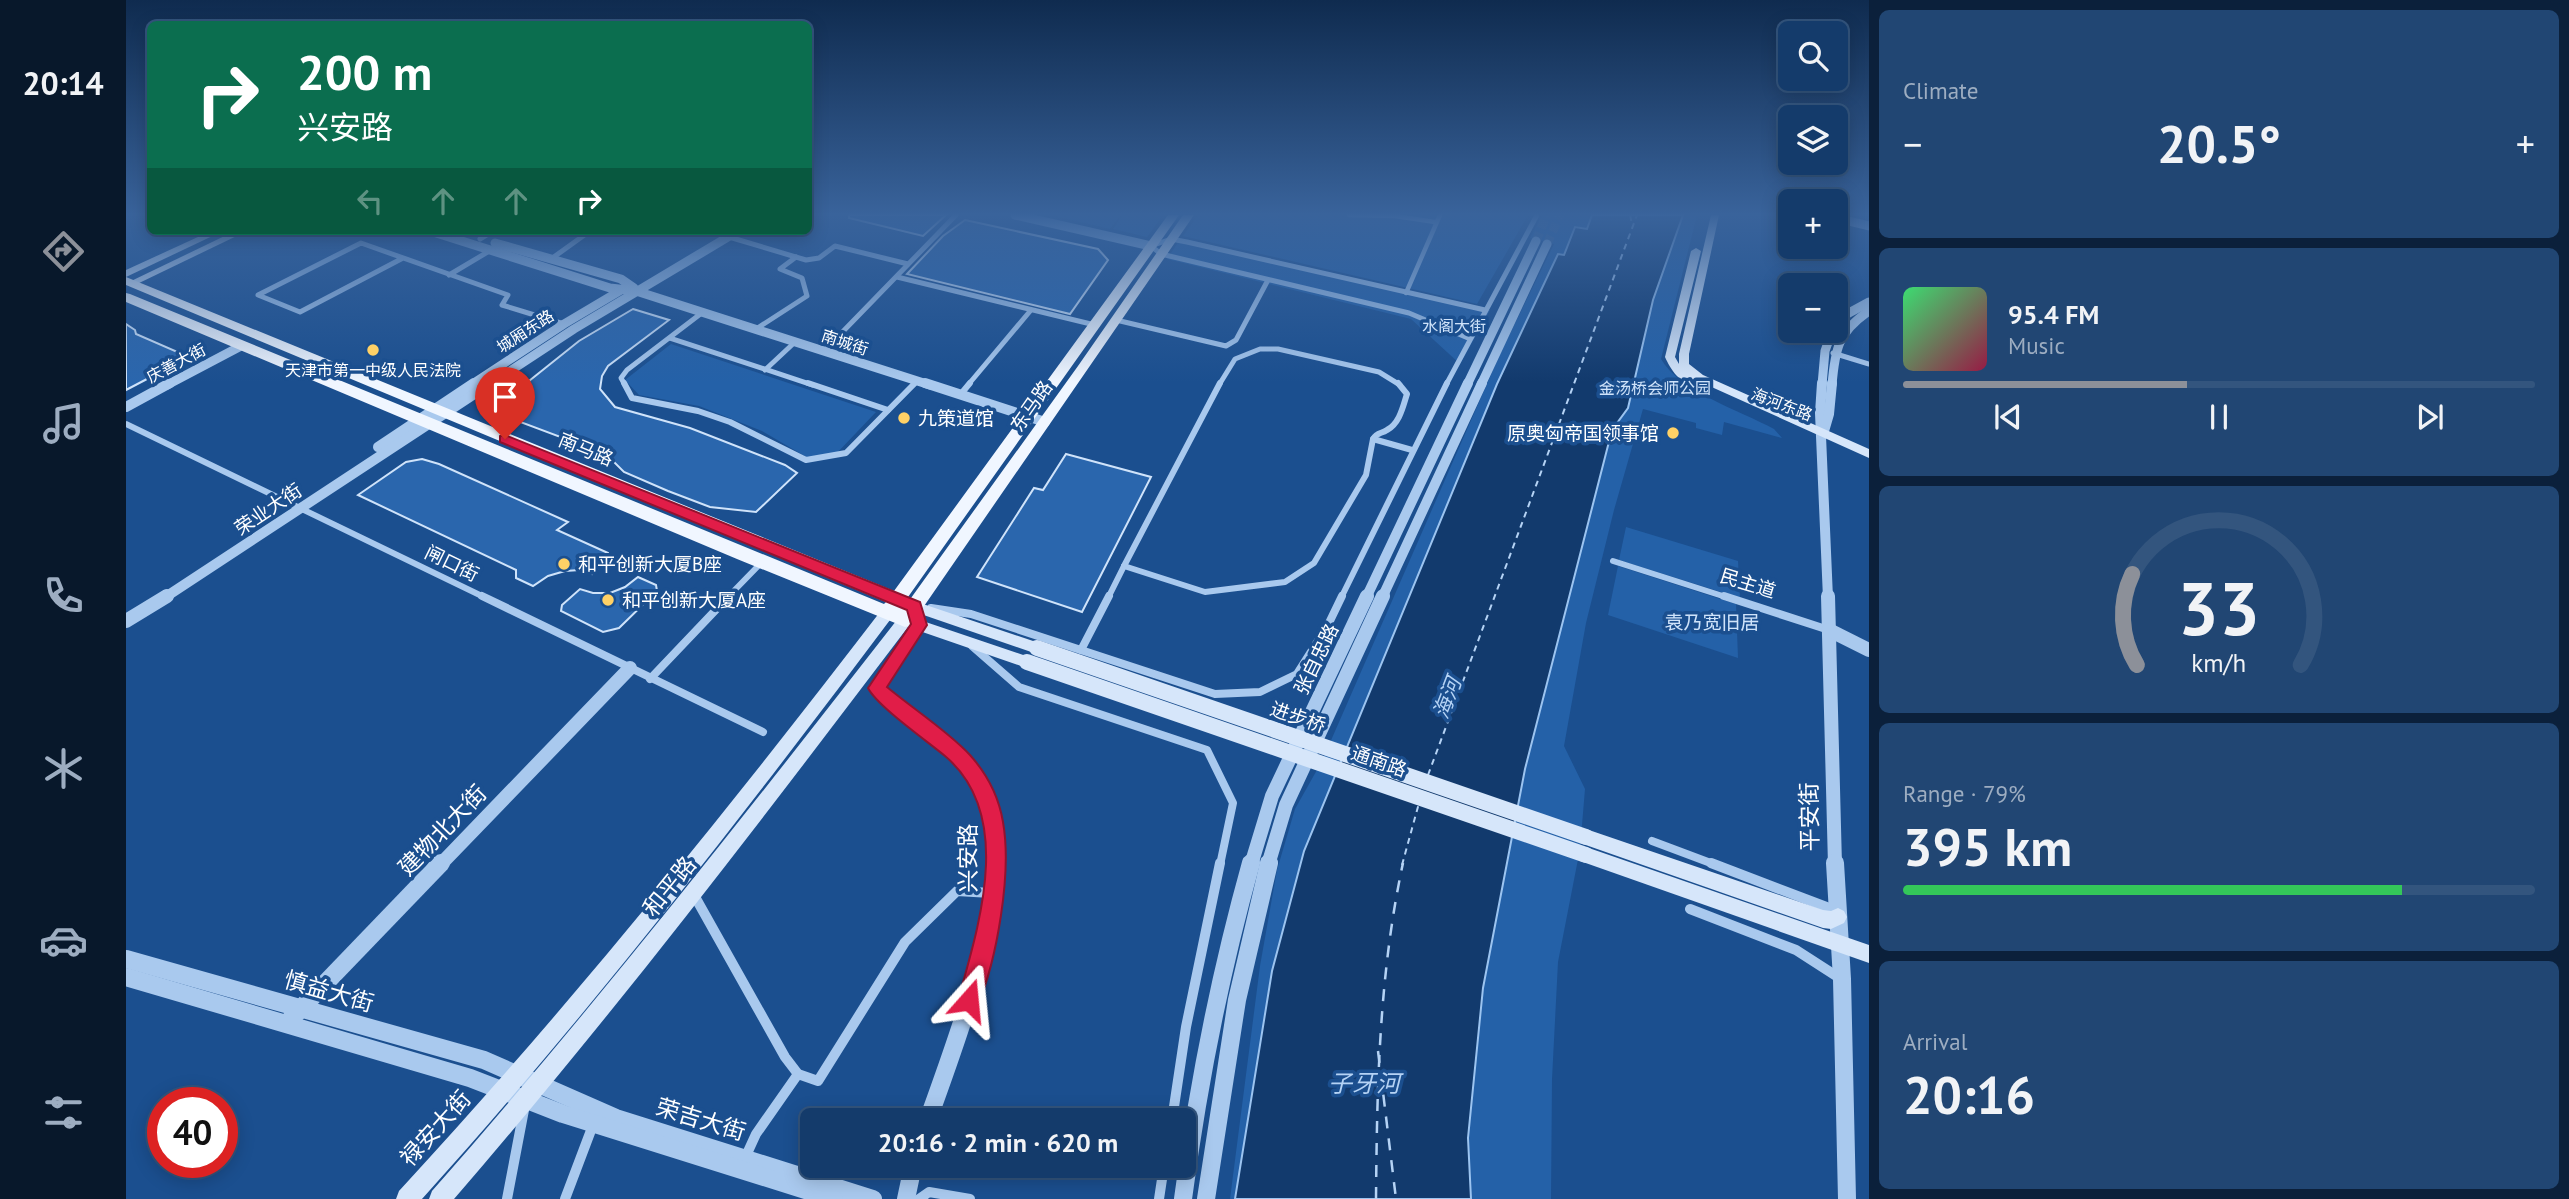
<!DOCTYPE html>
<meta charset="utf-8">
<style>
body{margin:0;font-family:"PT Sans","Noto Sans SC",sans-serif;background:#214673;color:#f1f3f6;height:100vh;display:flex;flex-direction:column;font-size:26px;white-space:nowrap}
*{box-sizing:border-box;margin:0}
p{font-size:23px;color:#9dadc1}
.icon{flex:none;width:38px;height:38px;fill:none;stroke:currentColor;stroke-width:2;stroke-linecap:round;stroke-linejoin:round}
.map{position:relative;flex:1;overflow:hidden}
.panel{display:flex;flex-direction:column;gap:10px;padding:10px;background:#0b203b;width:700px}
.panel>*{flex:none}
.hud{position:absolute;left:21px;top:21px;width:665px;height:214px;border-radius:10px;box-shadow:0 4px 18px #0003,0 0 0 2px #33557e;background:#0b6e4f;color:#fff;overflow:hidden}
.fabs{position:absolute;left:1652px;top:21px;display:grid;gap:14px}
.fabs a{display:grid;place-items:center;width:70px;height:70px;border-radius:10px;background:#143b6b;box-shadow:0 4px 18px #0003,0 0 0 2px #33557e;font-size:35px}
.speed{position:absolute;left:21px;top:1087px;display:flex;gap:14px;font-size:35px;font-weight:700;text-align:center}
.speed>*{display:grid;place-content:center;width:91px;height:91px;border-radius:50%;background:#143b6b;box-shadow:0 4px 18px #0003,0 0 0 2px #33557e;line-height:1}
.speed .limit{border:10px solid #d22;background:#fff;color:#111}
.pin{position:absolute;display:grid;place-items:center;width:60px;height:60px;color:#fff;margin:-72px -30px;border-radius:50% 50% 50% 0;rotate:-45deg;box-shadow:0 0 7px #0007}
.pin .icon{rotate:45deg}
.me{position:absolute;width:77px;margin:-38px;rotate:18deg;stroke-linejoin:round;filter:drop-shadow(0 0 5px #0008)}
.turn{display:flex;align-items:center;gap:24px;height:147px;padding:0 35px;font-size:32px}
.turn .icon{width:91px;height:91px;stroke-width:2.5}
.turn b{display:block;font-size:49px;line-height:60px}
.lanes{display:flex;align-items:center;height:66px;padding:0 35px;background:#0003;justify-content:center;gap:35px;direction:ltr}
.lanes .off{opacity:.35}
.big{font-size:52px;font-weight:700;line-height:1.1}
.panel .widget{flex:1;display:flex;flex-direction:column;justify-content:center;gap:10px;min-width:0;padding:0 24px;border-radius:10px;background:#214673}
.panel .dial{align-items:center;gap:0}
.dial svg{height:182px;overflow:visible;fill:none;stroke:#33557e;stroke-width:7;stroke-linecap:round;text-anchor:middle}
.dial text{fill:#f1f3f6;stroke:none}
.song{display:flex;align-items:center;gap:21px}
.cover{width:84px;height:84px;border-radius:10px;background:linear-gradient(135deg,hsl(140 70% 55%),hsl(340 70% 35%))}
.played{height:7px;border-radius:4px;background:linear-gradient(90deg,#8c9099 45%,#33557e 45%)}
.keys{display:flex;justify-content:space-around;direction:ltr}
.heat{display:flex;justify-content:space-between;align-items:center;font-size:38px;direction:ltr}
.charge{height:10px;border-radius:5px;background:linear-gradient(90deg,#34c759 79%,#33557e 0)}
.trip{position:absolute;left:674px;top:1108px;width:396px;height:70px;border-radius:10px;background:#143b6b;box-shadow:0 4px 18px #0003,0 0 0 2px #33557e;font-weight:700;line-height:70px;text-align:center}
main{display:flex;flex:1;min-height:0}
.dock{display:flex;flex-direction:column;width:126px;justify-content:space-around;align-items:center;background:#08182b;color:#9dadc1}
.dock .icon{width:49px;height:49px}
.dock .current{color:#8c9099}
.dock b{font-size:32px;color:#f1f3f6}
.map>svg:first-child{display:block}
</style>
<main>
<nav class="dock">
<b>20:14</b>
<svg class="icon current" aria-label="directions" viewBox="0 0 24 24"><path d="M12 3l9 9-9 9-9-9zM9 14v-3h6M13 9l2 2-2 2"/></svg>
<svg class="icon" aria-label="music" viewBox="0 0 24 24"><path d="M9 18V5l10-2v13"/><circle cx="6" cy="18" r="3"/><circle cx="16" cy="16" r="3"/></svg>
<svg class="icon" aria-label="phone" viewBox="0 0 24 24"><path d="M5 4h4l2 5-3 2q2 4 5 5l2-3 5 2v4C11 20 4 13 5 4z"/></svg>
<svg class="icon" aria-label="climate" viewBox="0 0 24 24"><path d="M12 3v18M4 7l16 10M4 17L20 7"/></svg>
<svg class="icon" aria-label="car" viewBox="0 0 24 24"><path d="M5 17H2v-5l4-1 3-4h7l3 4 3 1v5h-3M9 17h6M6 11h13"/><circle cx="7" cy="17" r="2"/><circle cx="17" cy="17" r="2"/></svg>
<svg class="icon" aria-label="filters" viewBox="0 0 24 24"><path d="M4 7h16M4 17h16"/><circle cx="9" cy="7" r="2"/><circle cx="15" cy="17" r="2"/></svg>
</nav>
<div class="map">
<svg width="1743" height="1199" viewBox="0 0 1743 1199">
<rect width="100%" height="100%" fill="#1b4f8f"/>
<g fill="#2461a8">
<polygon points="925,215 995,215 984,229"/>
<polygon points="996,215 1037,215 1021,237 987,229"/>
<polygon points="1072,215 1402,215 1351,304 1057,236"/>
<path d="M 1416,215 L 1571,215 L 1535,359 C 1553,391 1615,411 1648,429 L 1656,438 L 1598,422 L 1596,435 L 1570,428 L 1570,423 L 1517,409 L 1488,510 L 1460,623 L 1438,746 L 1459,789 L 1454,849 L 1432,962 L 1426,1079 L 1425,1199 L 1104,1199 L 1134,966 L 1151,870 L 1169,809 L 1196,761 L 1374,354 L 1428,244 L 1404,238 Z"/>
<polygon points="1055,238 1364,310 1334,364 1285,319 1041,259"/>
<polygon points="545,344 750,412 710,454 682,458 636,431 573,406 513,395 499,380"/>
<polygon points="1500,527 1612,561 1614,598 1493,560"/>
<polygon points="1492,566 1610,604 1612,658 1482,615"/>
</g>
<polygon fill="#123a6d" stroke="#9cc4f0" stroke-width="2" points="1466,215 1557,215 1527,300 1502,408 1486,430 1399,769 1357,988 1342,1138 1345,1199 1109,1199 1146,971 1178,851 1371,384 1432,254 1438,255 1449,227 1461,229"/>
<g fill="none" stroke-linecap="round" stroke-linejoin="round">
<g stroke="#b5d3f5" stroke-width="2" stroke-dasharray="6 5" stroke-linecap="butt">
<polyline points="1504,215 1506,224"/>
<polyline points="1302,775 1511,215"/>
<polyline points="1276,865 1293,803"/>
</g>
<g stroke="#b5d3f5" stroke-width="2.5" stroke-dasharray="12 10" stroke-linecap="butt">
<polyline points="1252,1051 1270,1199"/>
<path d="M 1250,1199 C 1251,1086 1253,974 1277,863"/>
</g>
</g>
<g fill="#2a66ad" stroke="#cfe3fa" stroke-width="2">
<polygon points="723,215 820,215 797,236 723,218"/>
<polygon points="839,220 972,249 982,260 944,314 781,274 817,236"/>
<polygon points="507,309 543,320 482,366 476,376 474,389 489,407 564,428 659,465 671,473 630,512 584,507 542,491 498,472 480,454 389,420 380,404 403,381 453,341"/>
<polygon points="0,324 9,330 10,334 63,357 0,390"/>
<polygon points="940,454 1025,477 956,612 851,577 908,488 917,490"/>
<polygon points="296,459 313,464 442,522 431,530 482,553 483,559 466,574 454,570 439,571 422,576 407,586 390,578 390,570 232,495 280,462"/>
<polygon points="512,577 530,585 531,591 493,628 477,632 435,611 436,605 454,589 467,593 484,593 499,587"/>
</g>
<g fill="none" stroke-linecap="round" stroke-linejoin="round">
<g stroke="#3d69a0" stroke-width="9" stroke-dasharray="9 4.5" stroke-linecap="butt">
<polyline points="1410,241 1421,215"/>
<polyline points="1421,244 1434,215"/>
</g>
<g stroke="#a9c9ee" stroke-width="4.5">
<polyline points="1223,215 1269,216 1309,222"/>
<polyline points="1280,293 1314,215"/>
</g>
<g stroke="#a9c9ee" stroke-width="5">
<polyline points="603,237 680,260 693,258 709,246 782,264"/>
<polyline points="354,239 367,231"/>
<polyline points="1025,246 1045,239 1061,242 1359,310"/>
<polyline points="1025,246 1035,254 1283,313 1342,338"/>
<polyline points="277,258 174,312 132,295 235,243 382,295 376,305 438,324"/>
<polyline points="425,259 464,231"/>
<polyline points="323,275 365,250"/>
<polyline points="771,277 969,325"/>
<polyline points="990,320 1100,346 1110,340 1142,280"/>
<polyline points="630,329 681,296 676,278 654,269 670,257"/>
<polyline points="544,338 687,385"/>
<polyline points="698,351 830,215"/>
<polyline points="1707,353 1743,364"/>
<polyline points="639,370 669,342"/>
<polyline points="499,385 495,378 501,370 577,312"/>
<polyline points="787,385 791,381"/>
<polyline points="842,385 905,310"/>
<polyline points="1093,385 1109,359 1134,349 1152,349 1253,372 1274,385"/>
<polyline points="1320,385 1411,215"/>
</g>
<g stroke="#a9c9ee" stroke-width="6">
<polyline points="498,383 506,398 572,411 604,422 680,460 720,453 789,383"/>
<polyline points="682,383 762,410"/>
<polyline points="834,395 844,383"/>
<polyline points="0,424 360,598"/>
<polyline points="1247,439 1286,450"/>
<polyline points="1487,561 1603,598"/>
<path d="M 998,566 L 1079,592 L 1159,582 L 1188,563 L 1240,475 L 1247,439 C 1251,432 1255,434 1261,430 C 1274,423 1277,406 1281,394 L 1272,383"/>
<polyline points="998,566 1094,383"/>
<polyline points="601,598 635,563"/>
<polyline points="982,598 998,566"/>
<polyline points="1215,598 1321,383"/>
</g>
<g stroke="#a9c9ee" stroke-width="8">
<polyline points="356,596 637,732"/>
<polyline points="1598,596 1703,630"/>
<polyline points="805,608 845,614 1089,694 1134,692 1171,674 1202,625 1216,596"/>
<polyline points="846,646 893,687 1081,750 1107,803 1094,865"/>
<polyline points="955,650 983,596"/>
<polyline points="524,679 603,596"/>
<polyline points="1526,841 1590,865"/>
</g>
<g stroke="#a9c9ee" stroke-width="10">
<polyline points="1585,863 1711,911"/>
<polyline points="568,895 659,1057 672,1074 692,1081 779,942 831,891 865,893"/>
<polyline points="1564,909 1670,950 1715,979"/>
<polyline points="1046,1120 1060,1027 1094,863"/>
<polyline points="619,1158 630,1134 672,1074"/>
<polyline points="381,1199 398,1110"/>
<polyline points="439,1199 467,1125"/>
<polyline points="793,1199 803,1192 844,1199"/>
<polyline points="1033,1199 1038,1166"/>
</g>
<g stroke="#a9c9ee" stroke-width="9">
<polyline points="889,215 1025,246"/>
<polyline points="1710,218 1743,226"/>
<polyline points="304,231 484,288 510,291 804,385"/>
<polyline points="369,243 495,279 508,288"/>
<polyline points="1710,325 1721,314 1743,302"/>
<polyline points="41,385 115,346"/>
<polyline points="345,385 438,324 502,286"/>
<polyline points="363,385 448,329 612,231"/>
<polyline points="1341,385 1410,241"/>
<polyline points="1355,385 1421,244"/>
<polyline points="1696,385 1699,351 1706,331"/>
<path d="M 1706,385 C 1709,349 1712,332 1743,311"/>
</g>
<g stroke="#a9c9ee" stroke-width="10">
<polyline points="799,383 919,422"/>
<polyline points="1696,383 1694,413 1702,598"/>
<polyline points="0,407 44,383"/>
<polyline points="1698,431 1703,414 1706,383"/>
<polyline points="252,447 348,383"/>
<polyline points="38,598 365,383"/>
<polyline points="1240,598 1342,383"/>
<polyline points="1256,598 1356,383"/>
</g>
<g stroke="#a9c9ee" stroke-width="14">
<polyline points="1702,596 1709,865"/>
<path d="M 788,606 L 793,625 L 751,688 C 763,704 781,715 797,727 C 845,765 874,800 870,865"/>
<polyline points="0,621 41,596"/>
<polyline points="1703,630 1743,650"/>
<polyline points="314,865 504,668"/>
<polyline points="1125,865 1146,796 1241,596"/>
<polyline points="1142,865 1160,805 1257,596"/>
</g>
<g stroke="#a9c9ee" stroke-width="18">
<polyline points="1709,863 1716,979 1721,1199"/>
<polyline points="0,959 358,1060 490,1118 747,1199"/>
<polyline points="0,977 344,1078 437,1114 708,1199"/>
<polyline points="161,1023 315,863"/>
<path d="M 802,1120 C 832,1036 864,953 870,863"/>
<polyline points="780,1199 787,1166"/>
<path d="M 1057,1199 C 1072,1085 1094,974 1125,863"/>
<polyline points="1080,1199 1111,1000 1143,863"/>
</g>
<g fill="#d6e6fa" fill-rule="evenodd">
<path d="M 1585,215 L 1593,215 L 1563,354 L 1563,364 L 1577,375 L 1743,449 L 1743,458 L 1570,380 L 1570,384 C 1554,385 1545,370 1539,357 L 1565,251 L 1570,248 L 1575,251 L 1549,357 L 1553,364 L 1553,354 Z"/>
<polygon points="85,231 97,231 0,277 0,270"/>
<polygon points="109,231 121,231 9,285 1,283"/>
<polygon points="788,601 916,644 918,648 916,652 911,654 783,610 781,606 783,602"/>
<path d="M 762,607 L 767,608 L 769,612 L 767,616 C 617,816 464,1013 296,1199 L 270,1199 L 273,1191 C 445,1005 603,809 757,608 Z"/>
<path d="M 779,615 L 906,658 L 908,662 L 906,666 L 901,668 L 782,627 C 635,821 488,1014 328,1199 L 303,1199 L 306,1191 C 470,1005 622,811 774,616 Z"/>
<polygon points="1460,829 1697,910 1705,911 1712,908 1718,911 1721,917 1718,923 1705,929 1697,928 1454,843 1451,837 1454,831"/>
<polygon points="1460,847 1743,945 1743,963 1454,861 1451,855 1454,849"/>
</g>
<polygon fill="#f0f6ff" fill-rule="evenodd" points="1042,215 1053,215 782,597 785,598 952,366 1057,215 1068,215 785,625 779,627 611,559 0,302 0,293 4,294 758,604 760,602 0,285 0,277 768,591"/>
<g stroke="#d6e6fa" stroke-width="16">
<polyline points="911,648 1460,837"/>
<polyline points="901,662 1460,855"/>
</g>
</g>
<linearGradient id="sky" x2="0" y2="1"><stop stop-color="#0f2b4f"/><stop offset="0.56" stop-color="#39639b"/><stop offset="1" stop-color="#39639b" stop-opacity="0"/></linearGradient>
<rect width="1743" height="382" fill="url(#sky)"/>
<path fill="#e11d48" stroke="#92132f" stroke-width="2" d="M 379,435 L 794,602 L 801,625 L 761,687 C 786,708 823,732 844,755 C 861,774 873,798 877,822 C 886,873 871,960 851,1007 L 843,1011 L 836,1007 L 832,1000 C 853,925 889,815 819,756 C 801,741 751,706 742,688 L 785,624 L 781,610 L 374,442 L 374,436 Z"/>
<g fill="#ffd166" stroke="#1b4f8f" stroke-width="2.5">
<circle cx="247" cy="350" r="7"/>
<circle cx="778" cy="418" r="7"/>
<circle cx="1547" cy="433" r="7"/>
<circle cx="438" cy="564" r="7"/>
<circle cx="482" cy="600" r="7"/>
</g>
<g text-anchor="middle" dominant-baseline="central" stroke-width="7" stroke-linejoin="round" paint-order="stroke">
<g font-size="16" fill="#cfe3fa" stroke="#1b4f8f">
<text x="1328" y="326">水阁大街</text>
<text x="1529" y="388">金汤桥会师公园</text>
</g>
<g font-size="16" fill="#fff" stroke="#1b4f8f">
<text transform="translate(399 331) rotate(-33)">城厢东路</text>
<text transform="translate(719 342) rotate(18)">南城街</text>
<text transform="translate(50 363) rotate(-28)">庆善大街</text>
<text transform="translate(1656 404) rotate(21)">海河东路</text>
</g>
<g font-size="16" fill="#fff" stroke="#1b4f8f">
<text x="247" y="370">天津市第一中级人民法院</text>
</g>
<g font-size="19" fill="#fff" stroke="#1b4f8f">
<text transform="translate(905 406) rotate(-55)">东马路</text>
<text transform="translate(460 449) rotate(22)">南马路</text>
<text transform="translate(142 509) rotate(-34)">荣业大街</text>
<text transform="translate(326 563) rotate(26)">闸口街</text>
<text transform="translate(1622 583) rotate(17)">民主道</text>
<text transform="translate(1190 659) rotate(-64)">张自忠路</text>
<text transform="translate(1172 717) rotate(19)">进步桥</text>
<text transform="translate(1253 761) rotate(19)">通南路</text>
</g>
<g font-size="19" fill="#fff" stroke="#1b4f8f" text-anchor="start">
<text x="792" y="418">九策道馆</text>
<text x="1533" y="433" text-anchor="end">原奥匈帝国领事馆</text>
<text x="452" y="564">和平创新大厦B座</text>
<text x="496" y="600">和平创新大厦A座</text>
</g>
<g font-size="19" fill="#cfe3fa" stroke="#1b4f8f">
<text x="1586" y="622">袁乃宽旧居</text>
</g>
<g font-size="21" font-style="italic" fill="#b5d3f5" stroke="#1b4f8f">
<text transform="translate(1321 698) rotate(-69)">海河</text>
</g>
<g font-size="23" fill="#fff" stroke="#1b4f8f">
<text transform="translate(1683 817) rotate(-91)">平安街</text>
<text transform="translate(316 830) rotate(-46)">建物北大街</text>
<text transform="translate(841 858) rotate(-90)">兴安路</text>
<text transform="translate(543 886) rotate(-51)">和平路</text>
<text transform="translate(203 991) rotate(16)">慎益大街</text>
<text transform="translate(575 1119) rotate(17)">荣吉大街</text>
<text transform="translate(309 1128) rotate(-48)">禄安大街</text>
</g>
<g font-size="24" font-style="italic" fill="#b5d3f5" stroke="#1b4f8f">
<text x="1238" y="1083">子牙河</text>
</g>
</g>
</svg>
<div class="fabs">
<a><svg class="icon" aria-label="search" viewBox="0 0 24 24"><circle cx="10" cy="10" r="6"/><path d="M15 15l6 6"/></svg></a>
<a><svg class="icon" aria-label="layers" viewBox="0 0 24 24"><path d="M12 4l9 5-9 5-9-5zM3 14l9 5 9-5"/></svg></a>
<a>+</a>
<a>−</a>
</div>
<div class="speed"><div class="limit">40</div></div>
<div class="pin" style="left:379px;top:439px;background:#d93025"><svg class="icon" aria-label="arrive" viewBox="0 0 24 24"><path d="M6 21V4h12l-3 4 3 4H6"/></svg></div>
<svg class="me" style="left:843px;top:1000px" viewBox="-20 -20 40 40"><path d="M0-17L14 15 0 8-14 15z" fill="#e11d48" stroke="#fff" stroke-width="4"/></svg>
<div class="trip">20:16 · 2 min · 620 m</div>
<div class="hud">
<div class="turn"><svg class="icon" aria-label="right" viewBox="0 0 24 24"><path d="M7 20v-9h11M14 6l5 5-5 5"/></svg><div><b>200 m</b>兴安路</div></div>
<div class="lanes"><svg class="icon off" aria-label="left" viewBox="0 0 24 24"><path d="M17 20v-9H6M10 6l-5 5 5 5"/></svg><svg class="icon off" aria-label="ahead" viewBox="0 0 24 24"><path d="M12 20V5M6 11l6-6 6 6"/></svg><svg class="icon off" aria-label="ahead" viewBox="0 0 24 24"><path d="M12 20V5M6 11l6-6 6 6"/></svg><svg class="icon" aria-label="right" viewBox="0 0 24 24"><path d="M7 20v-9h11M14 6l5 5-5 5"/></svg></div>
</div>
</div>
<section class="panel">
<div class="widget"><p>Climate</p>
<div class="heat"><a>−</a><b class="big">20.5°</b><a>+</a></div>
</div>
<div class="widget">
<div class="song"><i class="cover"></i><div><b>95.4 FM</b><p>Music</p></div></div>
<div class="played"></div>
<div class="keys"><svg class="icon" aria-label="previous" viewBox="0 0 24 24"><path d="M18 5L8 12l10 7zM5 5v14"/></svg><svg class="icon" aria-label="pause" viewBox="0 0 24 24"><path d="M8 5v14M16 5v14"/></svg><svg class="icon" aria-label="next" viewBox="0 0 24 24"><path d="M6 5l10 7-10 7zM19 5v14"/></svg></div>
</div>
<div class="widget dial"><svg viewBox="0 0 100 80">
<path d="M14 69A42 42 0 1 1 86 69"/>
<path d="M14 69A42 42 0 0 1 12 29" stroke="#8c9099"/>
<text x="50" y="56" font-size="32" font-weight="700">33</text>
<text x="50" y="72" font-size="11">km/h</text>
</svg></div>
<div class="widget"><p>Range · 79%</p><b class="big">395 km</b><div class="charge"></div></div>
<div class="widget"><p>Arrival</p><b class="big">20:16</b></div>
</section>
</main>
